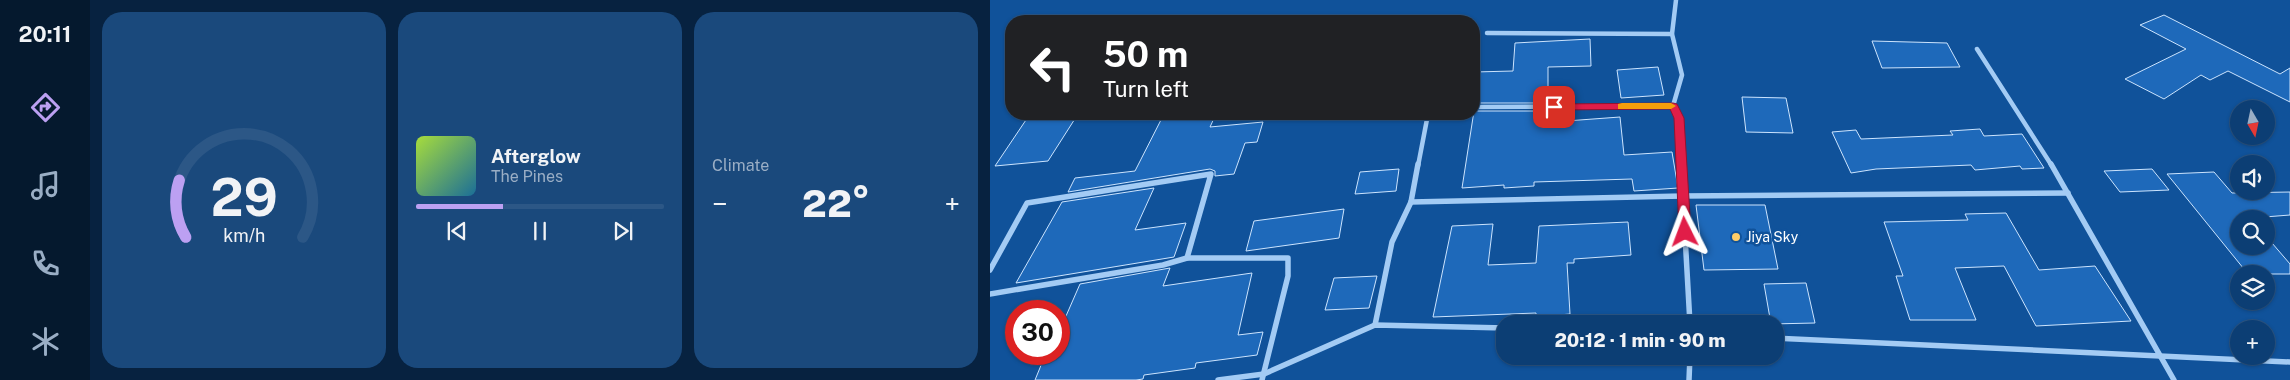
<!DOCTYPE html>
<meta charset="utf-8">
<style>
body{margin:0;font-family:"Public Sans",sans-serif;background:#1a497c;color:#f1f3f6;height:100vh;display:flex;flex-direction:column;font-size:19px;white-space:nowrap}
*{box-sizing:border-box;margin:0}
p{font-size:16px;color:#9aaec5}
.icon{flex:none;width:28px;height:28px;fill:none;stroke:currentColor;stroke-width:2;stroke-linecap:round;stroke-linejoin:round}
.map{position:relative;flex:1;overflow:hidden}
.side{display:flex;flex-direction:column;gap:12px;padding:12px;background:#072240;width:900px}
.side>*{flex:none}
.guide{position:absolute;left:15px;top:15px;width:475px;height:105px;border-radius:20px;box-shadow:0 1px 4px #0004,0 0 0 1px #2c5786;background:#202124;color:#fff;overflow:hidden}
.needle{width:32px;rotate:171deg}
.buttons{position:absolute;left:1240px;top:100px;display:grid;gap:10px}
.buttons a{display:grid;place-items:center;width:45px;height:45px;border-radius:50%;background:#0c3e74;box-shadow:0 1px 4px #0004,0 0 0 1px #2c5786;font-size:25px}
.speed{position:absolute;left:15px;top:300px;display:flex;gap:10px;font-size:25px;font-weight:700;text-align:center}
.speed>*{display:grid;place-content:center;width:65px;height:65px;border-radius:50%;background:#0c3e74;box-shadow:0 1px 4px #0004,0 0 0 1px #2c5786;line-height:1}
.speed .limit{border:8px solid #d22;background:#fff;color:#111}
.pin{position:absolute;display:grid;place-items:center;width:42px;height:42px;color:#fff;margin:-21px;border-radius:10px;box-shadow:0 2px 8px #0006}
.me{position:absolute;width:55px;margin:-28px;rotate:357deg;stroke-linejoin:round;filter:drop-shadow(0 0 4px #0008)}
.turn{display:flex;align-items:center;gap:18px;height:105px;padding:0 15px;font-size:22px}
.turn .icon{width:65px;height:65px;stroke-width:2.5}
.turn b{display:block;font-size:35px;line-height:42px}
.big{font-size:38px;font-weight:800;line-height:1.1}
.side .card{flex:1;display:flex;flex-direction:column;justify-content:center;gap:8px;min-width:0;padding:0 18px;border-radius:20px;background:#1a497c}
.side .dial{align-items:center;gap:0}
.dial svg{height:130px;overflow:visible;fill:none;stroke:#2c5786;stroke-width:7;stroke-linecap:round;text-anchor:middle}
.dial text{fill:#f1f3f6;stroke:none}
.song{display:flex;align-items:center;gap:15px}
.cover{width:60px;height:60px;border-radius:8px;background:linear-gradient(135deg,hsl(80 70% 55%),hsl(200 70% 35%))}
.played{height:5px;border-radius:2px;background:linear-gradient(90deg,#bca0f2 35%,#2c5786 35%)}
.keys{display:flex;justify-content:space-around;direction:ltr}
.heat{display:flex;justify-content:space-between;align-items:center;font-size:28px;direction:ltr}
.side .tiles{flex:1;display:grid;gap:12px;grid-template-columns:repeat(3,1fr)}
.trip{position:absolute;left:506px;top:315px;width:288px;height:50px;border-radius:20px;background:#0c3e74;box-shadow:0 1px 4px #0004,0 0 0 1px #2c5786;font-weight:800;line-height:50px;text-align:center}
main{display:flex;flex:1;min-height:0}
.dock{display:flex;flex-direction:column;width:90px;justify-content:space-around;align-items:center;background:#05192e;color:#9aaec5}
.dock .icon{width:35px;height:35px}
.dock .active{color:#bca0f2}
.dock b{font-size:22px;color:#f1f3f6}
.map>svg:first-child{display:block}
</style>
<main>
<nav class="dock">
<b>20:11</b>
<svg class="icon active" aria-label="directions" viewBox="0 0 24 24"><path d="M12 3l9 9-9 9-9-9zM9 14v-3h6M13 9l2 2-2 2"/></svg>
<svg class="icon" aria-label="music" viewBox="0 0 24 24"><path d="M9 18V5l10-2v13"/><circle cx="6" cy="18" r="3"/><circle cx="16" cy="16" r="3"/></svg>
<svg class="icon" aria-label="phone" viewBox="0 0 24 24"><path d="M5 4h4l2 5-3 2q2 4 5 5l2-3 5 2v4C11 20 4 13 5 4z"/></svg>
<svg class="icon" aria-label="climate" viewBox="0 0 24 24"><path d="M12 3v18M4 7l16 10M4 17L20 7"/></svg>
</nav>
<section class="side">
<div class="tiles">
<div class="card dial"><svg viewBox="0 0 100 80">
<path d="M14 69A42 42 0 1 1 86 69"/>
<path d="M14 69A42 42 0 0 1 10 34" stroke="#bca0f2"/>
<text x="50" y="56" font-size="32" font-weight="700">29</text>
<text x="50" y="72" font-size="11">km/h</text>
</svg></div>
<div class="card">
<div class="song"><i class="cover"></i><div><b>Afterglow</b><p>The Pines</p></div></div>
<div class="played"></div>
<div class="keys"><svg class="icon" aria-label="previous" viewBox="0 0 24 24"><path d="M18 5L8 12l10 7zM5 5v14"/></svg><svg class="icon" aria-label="pause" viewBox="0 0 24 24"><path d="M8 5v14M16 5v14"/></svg><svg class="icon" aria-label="next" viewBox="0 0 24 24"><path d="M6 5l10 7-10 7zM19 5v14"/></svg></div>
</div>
<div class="card"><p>Climate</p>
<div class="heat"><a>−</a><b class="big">22°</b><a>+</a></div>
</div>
</div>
</section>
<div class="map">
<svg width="1300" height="380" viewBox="0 0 1300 380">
<rect width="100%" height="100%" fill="#10529a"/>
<g fill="#1e69ba" stroke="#cce4fe">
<polygon points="1174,15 1290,74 1300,68 1300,102 1238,71 1220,80 1211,75 1174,99 1135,79 1196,49 1150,25"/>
<polygon points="600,39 601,66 558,67 558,103 484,103 484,72 523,71 525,43"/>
<polygon points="882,41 957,43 970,67 892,68"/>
<polygon points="668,67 674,95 631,98 627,70"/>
<polygon points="752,97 796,98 803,133 756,132"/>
<polygon points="484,111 557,111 557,120 575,118 576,121 630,117 634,155 682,152 688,188 644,191 642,179 544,182 544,186 514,188 514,185 472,188"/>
<polygon points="40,114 88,114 58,161 5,166"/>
<polygon points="174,114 226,114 220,127 273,122 267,142 255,143 244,174 225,176 225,171 220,169 78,192 85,178 145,171"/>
<polygon points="990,129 994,136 1032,134 1054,168 1032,169 1030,166 985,170 981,165 886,169 861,173 842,132 866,130 871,139 963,135 960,131"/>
<polygon points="409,169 406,191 365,194 370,172"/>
<polygon points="1162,169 1179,190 1130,192 1114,171"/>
<polygon points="1224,172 1242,193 1300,192 1300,215 1249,219 1249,246 1276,246 1276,236 1300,264 1300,274 1258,274 1177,174"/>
<polygon points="164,188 145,230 196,223 184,257 26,283 72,202"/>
<polygon points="706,205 775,205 788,269 714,270"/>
<polygon points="354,209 349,238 256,251 264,221"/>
<polygon points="1016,213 1049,270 1105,266 1141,321 1046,326 1014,266 965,268 986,320 920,320 906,276 913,276 894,222 978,220 975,214"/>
<polygon points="638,222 641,255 584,259 584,263 577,263 580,314 546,317 546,313 443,317 462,226 503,224 498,265 546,263 549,226"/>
<polygon points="180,268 173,286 262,273 248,335 273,332 267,355 206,363 205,368 154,375 153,379 146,380 45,380 54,358 69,356 69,332 90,284"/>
<polygon points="387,276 379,308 335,310 344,278"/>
<polygon points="816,283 825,323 781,324 774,284"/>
</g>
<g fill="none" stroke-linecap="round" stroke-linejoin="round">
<g stroke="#a3cbf4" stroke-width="4.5">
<polyline points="686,0 682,34 692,75 683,106 689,118 692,166"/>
<polyline points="497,33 682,34"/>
<polyline points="987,49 1062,166"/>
<polyline points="484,107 683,106"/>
<polyline points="428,166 438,114"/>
</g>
<g stroke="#a3cbf4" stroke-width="5.5">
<polyline points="691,164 700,324"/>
<polyline points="1061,164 1184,380"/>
<polyline points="421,202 693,196 1078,193"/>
<polyline points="0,270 37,203 221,174 197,258"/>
<polyline points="0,294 173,265 197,258 298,258 298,276 272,380"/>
<polyline points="385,325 402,242 421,202 428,164"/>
<polyline points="785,338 1300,362"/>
<polyline points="228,380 274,374 385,325 515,328"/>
<polyline points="699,380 700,356"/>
</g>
</g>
<polygon fill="#e11d48" stroke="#92132f" points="683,103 687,104 694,118 701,232 695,237 689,232 684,118 680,109 564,110 559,107 564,104"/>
<polygon fill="#f59e0b" points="632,103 681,103 686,106 681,109 628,109 628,104"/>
<circle fill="#ffcd67" stroke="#10529a" stroke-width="2" cx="746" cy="237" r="5"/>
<g text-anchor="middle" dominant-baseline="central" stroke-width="5" stroke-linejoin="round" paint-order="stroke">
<g font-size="14" fill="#fff" stroke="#10529a" text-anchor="start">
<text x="756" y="237">Jiya Sky</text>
</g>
</g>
</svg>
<div class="buttons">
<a><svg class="needle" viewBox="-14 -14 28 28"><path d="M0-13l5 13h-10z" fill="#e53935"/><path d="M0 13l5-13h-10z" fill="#9aaec5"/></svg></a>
<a><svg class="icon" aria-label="sound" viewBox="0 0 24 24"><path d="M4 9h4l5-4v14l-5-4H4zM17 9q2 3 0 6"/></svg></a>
<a><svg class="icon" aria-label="search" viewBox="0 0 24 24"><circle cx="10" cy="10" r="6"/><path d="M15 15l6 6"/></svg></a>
<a><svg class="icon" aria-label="layers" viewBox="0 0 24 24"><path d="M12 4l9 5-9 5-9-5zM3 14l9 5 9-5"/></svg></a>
<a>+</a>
</div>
<div class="speed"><div class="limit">30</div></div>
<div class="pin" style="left:564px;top:107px;background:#d93025"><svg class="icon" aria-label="arrive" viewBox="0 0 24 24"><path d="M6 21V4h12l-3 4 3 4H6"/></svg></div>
<svg class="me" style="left:695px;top:232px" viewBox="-20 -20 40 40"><path d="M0-17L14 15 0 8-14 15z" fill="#e11d48" stroke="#fff" stroke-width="4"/></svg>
<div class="trip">20:12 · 1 min · 90 m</div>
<div class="guide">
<div class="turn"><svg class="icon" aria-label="left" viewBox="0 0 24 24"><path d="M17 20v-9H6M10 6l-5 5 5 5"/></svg><div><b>50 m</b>Turn left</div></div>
</div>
</div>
</main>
